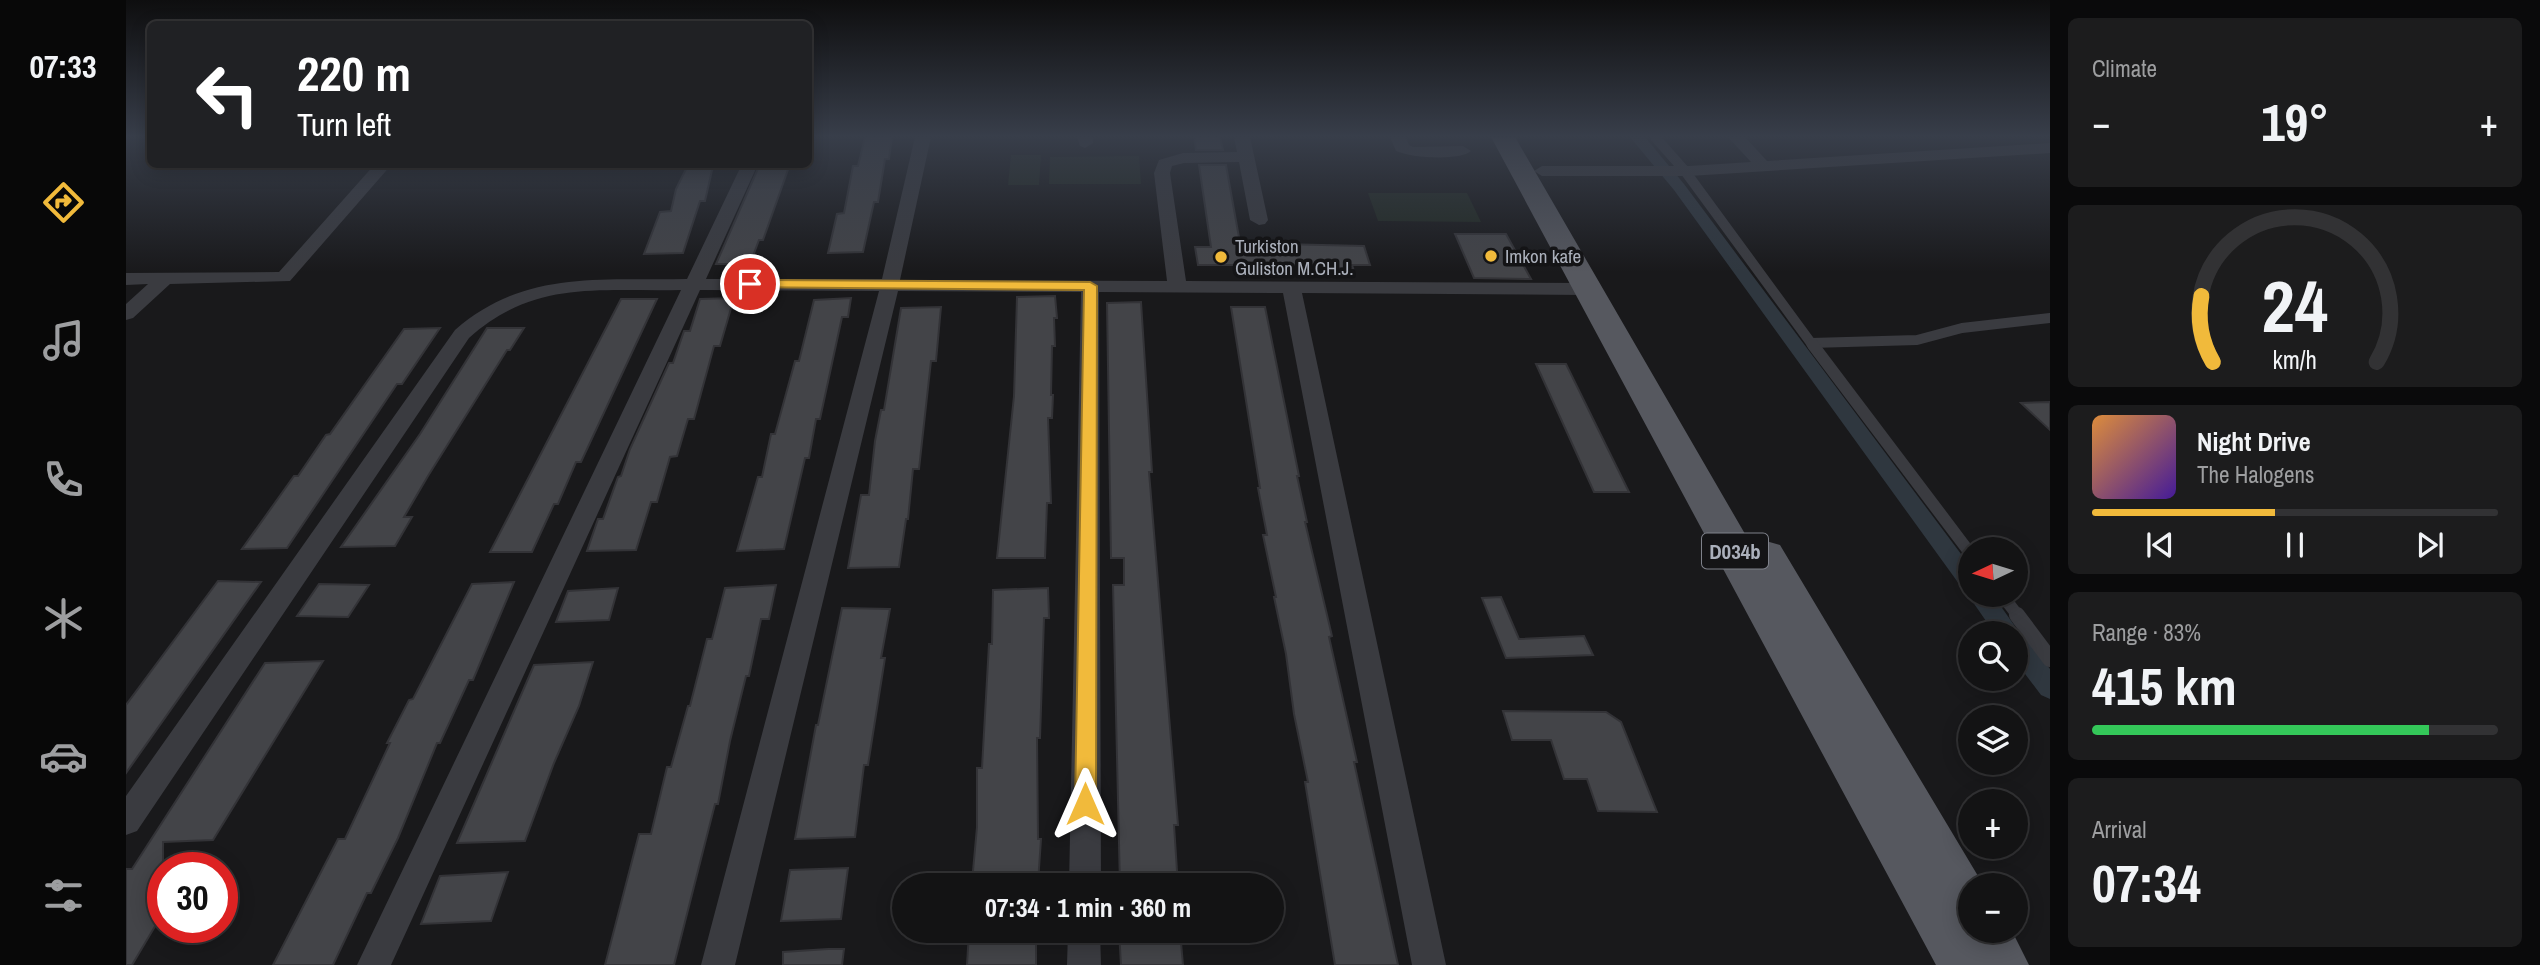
<!DOCTYPE html>
<meta charset="utf-8">
<style>
body{margin:0;font-family:"Archivo Narrow",sans-serif;background:#1c1c1d;color:#f1f3f6;height:100vh;display:flex;flex-direction:column;font-size:26px;white-space:nowrap}
*{box-sizing:border-box;margin:0}
p{font-size:23px;color:#9d9ea0}
.icon{flex:none;width:38px;height:38px;fill:none;stroke:currentColor;stroke-width:2;stroke-linecap:round;stroke-linejoin:round}
.map{position:relative;flex:1;overflow:hidden}
.drawer{display:flex;flex-direction:column;gap:18px;padding:18px;background:#0a0a0b;width:490px}
.drawer>*{flex:none}
.top-card{position:absolute;left:21px;top:21px;width:665px;height:147px;border-radius:10px;box-shadow:0 4px 18px #0003,0 0 0 2px #323234;background:#202124;color:#fff;overflow:hidden}
.needle{width:46px;rotate:266deg}
.controls{position:absolute;left:1832px;top:537px;display:grid;gap:14px}
.controls a{display:grid;place-items:center;width:70px;height:70px;border-radius:50%;background:#131314;box-shadow:0 4px 18px #0003,0 0 0 2px #323234;font-size:35px}
.speed{position:absolute;left:21px;top:852px;display:flex;gap:14px;font-size:35px;font-weight:700;text-align:center}
.speed>*{display:grid;place-content:center;width:91px;height:91px;border-radius:50%;background:#131314;box-shadow:0 4px 18px #0003,0 0 0 2px #323234;line-height:1}
.speed .limit{border:10px solid #d22;background:#fff;color:#111}
.pin{position:absolute;display:grid;place-items:center;width:60px;height:60px;color:#fff;margin:-30px;border:4px solid #fff;border-radius:50%;box-shadow:0 2px 7px #0007}
.me{position:absolute;width:77px;margin:-38px;rotate:0deg;stroke-linejoin:round;filter:drop-shadow(0 0 5px #0008)}
.turn{display:flex;align-items:center;gap:24px;height:147px;padding:0 35px;font-size:32px}
.turn .icon{width:91px;height:91px;stroke-width:2.5}
.turn b{display:block;font-size:49px;line-height:60px}
.big{font-size:52px;font-weight:700;line-height:1.1}
.drawer .tile{flex:1;display:flex;flex-direction:column;justify-content:center;gap:10px;min-width:0;padding:0 24px;border-radius:10px;background:#1c1c1d}
.drawer .dial{align-items:center;gap:0}
.dial svg{height:182px;overflow:visible;fill:none;stroke:#323234;stroke-width:7;stroke-linecap:round;text-anchor:middle}
.dial text{fill:#f1f3f6;stroke:none}
.song{display:flex;align-items:center;gap:21px}
.cover{width:84px;height:84px;border-radius:10px;background:linear-gradient(135deg,hsl(30 70% 55%),hsl(260 70% 35%))}
.played{height:7px;border-radius:4px;background:linear-gradient(90deg,#f1ba3b 45%,#323234 45%)}
.keys{display:flex;justify-content:space-around;direction:ltr}
.heat{display:flex;justify-content:space-between;align-items:center;font-size:38px;direction:ltr}
.charge{height:10px;border-radius:5px;background:linear-gradient(90deg,#34c759 83%,#323234 0)}
.trip{position:absolute;left:766px;top:873px;width:392px;height:70px;border-radius:35px;background:#131314;box-shadow:0 4px 18px #0003,0 0 0 2px #323234;font-weight:700;line-height:70px;text-align:center}
main{display:flex;flex:1;min-height:0}
.tabs{display:flex;flex-direction:column;width:126px;justify-content:space-around;align-items:center;background:#080808;color:#9d9ea0}
.tabs .icon{width:49px;height:49px}
.tabs .active{color:#f1ba3b}
.tabs b{font-size:32px;color:#f1f3f6}
.map>svg:first-child{display:block}
</style>
<main>
<nav class="tabs">
<b>07:33</b>
<svg class="icon active" aria-label="directions" viewBox="0 0 24 24"><path d="M12 3l9 9-9 9-9-9zM9 14v-3h6M13 9l2 2-2 2"/></svg>
<svg class="icon" aria-label="music" viewBox="0 0 24 24"><path d="M9 18V5l10-2v13"/><circle cx="6" cy="18" r="3"/><circle cx="16" cy="16" r="3"/></svg>
<svg class="icon" aria-label="phone" viewBox="0 0 24 24"><path d="M5 4h4l2 5-3 2q2 4 5 5l2-3 5 2v4C11 20 4 13 5 4z"/></svg>
<svg class="icon" aria-label="climate" viewBox="0 0 24 24"><path d="M12 3v18M4 7l16 10M4 17L20 7"/></svg>
<svg class="icon" aria-label="car" viewBox="0 0 24 24"><path d="M5 17H2v-5l4-1 3-4h7l3 4 3 1v5h-3M9 17h6M6 11h13"/><circle cx="7" cy="17" r="2"/><circle cx="17" cy="17" r="2"/></svg>
<svg class="icon" aria-label="filters" viewBox="0 0 24 24"><path d="M4 7h16M4 17h16"/><circle cx="9" cy="7" r="2"/><circle cx="15" cy="17" r="2"/></svg>
</nav>
<div class="map">
<svg width="1924" height="965" viewBox="0 0 1924 965">
<rect width="100%" height="100%" fill="#19191b"/>
<g fill="#212922">
<polygon points="885,155 915,155 913,185 882,185"/>
<polygon points="1013,156 1015,184 923,184 924,157"/>
<polygon points="1242,193 1341,193 1355,222 1252,221"/>
</g>
<g fill="none" stroke-linecap="round" stroke-linejoin="round">
<g fill="#2f373f" fill-rule="evenodd">
<polygon points="1504,137 1519,137 1558,184 1844,566 1844,591 1836,588 1548,190"/>
<polygon points="1844,591 1844,595 1867,595 1895,635 1899,636 1924,669 1924,699 1915,695 1890,662 1890,634 1869,634 1842,595"/>
</g>
</g>
<g fill="#434448" stroke="#333337" stroke-width="2">
<polygon points="739,137 766,137 763,159 759,159 752,202 748,202 737,252 702,253 711,214 718,213 727,166 732,166"/>
<polygon points="1068,137 1094,137 1097,150 1070,150"/>
<polygon points="634,164 664,164 637,240 633,240 624,264 590,264"/>
<polygon points="1073,165 1100,165 1114,243 1238,246 1244,265 1226,265 1227,268 1209,268 1209,265 1072,265 1069,247 1085,247"/>
<polygon points="587,166 579,201 574,201 557,253 518,254 534,212 545,211 550,189 561,167"/>
<polygon points="1329,234 1380,234 1405,279 1348,278"/>
<polygon points="929,296 931,318 928,318 929,346 926,346 925,395 927,395 926,418 922,418 925,503 921,503 919,558 871,558 888,396 891,297"/>
<polygon points="608,298 594,346 588,346 568,419 562,419 551,456 544,457 531,502 525,502 510,550 461,551 472,519 477,519 492,477 495,476 504,449 543,363 547,363 558,331 564,331 574,299"/>
<polygon points="725,298 722,317 716,317 694,419 690,419 683,458 679,458 658,549 611,551 632,477 636,477 645,434 649,434 669,361 673,361 688,300"/>
<polygon points="495,299 531,299 455,462 450,462 432,504 428,504 406,552 364,552"/>
<polygon points="1015,302 1026,472 1023,472 1052,825 1048,825 1052,886 994,886 987,585 998,585 998,558 985,558 981,303"/>
<polygon points="815,307 810,361 805,361 793,469 787,469 782,519 780,519 773,567 722,568 735,495 743,495 749,441 755,410 758,410 775,308"/>
<polygon points="1105,307 1139,307 1173,476 1171,476 1181,522 1179,522 1206,636 1203,637 1231,762 1228,762 1272,965 1209,965 1179,782 1182,782 1168,714 1160,654 1148,597 1150,597 1137,535 1141,535 1132,488 1134,488"/>
<polygon points="314,328 276,384 271,384 161,548 116,549 168,476 172,476 200,435 204,434 278,329"/>
<polygon points="361,328 398,328 384,350 381,350 302,476 278,517 286,517 269,546 215,547 294,434"/>
<polygon points="1410,364 1440,364 1503,492 1468,492"/>
<polygon points="1924,402 1924,430 1895,403"/>
<polygon points="92,581 135,582 0,773 0,705"/>
<polygon points="388,582 347,680 343,680 314,743 311,743 272,838 245,893 241,893 207,965 147,965 212,839 219,839 264,743 261,743 283,700 287,699 346,584"/>
<polygon points="193,584 243,585 222,617 171,616"/>
<polygon points="650,585 643,619 635,619 623,676 620,676 604,741 592,804 589,804 548,965 479,965 513,834 525,834 541,767 545,767 562,706 564,706 581,639 586,639 599,588"/>
<polygon points="492,588 483,620 430,622 442,591"/>
<polygon points="922,588 923,618 918,618 914,738 911,738 912,839 915,839 912,883 846,882 851,827 851,768 856,768 863,644 866,644 867,590"/>
<polygon points="1375,597 1393,639 1458,636 1467,655 1380,658 1356,598"/>
<polygon points="716,608 764,609 755,658 759,658 742,765 738,765 729,837 669,839 690,725 692,725"/>
<polygon points="197,661 87,840 37,842 37,923 31,923 6,965 0,965 0,869 6,869 139,663"/>
<polygon points="467,662 453,706 428,763 399,841 331,843 408,665"/>
<polygon points="1377,711 1480,712 1495,722 1531,812 1472,811 1461,779 1438,779 1425,740 1386,740"/>
<polygon points="722,868 715,919 655,921 664,870"/>
<polygon points="382,872 365,921 295,924 314,876"/>
<polygon points="843,931 910,931 910,965 841,965"/>
<polygon points="993,931 1054,931 1057,965 995,965"/>
<polygon points="702,949 718,949 716,965 657,965 657,952"/>
</g>
<g fill="none" stroke-linecap="round" stroke-linejoin="round">
<g stroke="#3a3b40" stroke-width="10">
<polyline points="1529,137 1559,171 1688,347"/>
<polyline points="1685,343 1791,340 1836,328 1924,318"/>
</g>
<g stroke="#3a3b40" stroke-width="12">
<polyline points="1687,345 1844,553"/>
<polyline points="1876,595 1893,617"/>
</g>
<polyline stroke="#3a3b40" stroke-width="16" points="1891,615 1924,659"/>
<g fill="#3a3b40" fill-rule="evenodd">
<path d="M 789,137 L 805,137 L 774,280 L 1041,281 L 1028,173 L 1033,160 L 1057,153 L 1111,152 L 1108,137 L 1124,137 L 1142,220 L 1139,224 L 1133,225 L 1124,220 L 1113,162 L 1058,163 L 1046,166 L 1044,173 L 1060,281 L 1461,283 L 1470,289 L 1461,295 L 1176,293 L 1320,965 L 1286,965 L 1157,293 L 973,292 L 975,886 L 943,886 L 955,292 L 772,291 L 609,965 L 575,965 L 753,291 L 574,290 L 265,965 L 231,965 L 555,290 C 473,292 409,279 343,338 L 11,831 L 0,835 L 0,796 L 329,330 C 399,269 475,281 561,279 L 616,164 L 632,164 L 580,279 L 756,279 Z"/>
<polygon points="951,137 967,137 967,143 959,148 954,146"/>
<path d="M 1264,137 L 1280,137 L 1283,145 L 1287,147 L 1337,146 L 1345,151 C 1334,161 1285,158 1270,151 Z"/>
<polygon points="1602,137 1619,137 1641,161 1924,143 1924,153 1563,176 1416,176 1408,171 1416,166 1563,166 1625,162"/>
<polygon points="249,164 266,164 164,281 44,284 7,318 0,320 0,304 22,284 0,285 0,273 153,272"/>
<polygon points="942,931 974,931 975,965 941,965"/>
</g>
<polygon fill="#56585f" fill-rule="evenodd" points="1365,137 1389,137 1626,546 1640,541 1654,545 1858,886 1844,886 1844,931 1886,931 1903,965 1810,965"/>
</g>
<linearGradient id="sky" x2="0" y2="1"><stop stop-color="#0e0e0f"/><stop offset="0.5" stop-color="#383e4a"/><stop offset="1" stop-color="#383e4a" stop-opacity="0"/></linearGradient>
<rect width="1924" height="272" fill="url(#sky)"/>
<polygon fill="#f1ba3b" stroke="#9d7926" stroke-width="2" points="624,280 964,282 971,286 970,804 967,811 959,813 952,811 949,804 958,290 620,287 618,284"/>
<g fill="#f1ba3b" stroke="#141416" stroke-width="2.5">
<circle cx="1365" cy="256" r="7"/>
<circle cx="1095" cy="257" r="7"/>
</g>
<g text-anchor="middle" dominant-baseline="central" stroke-width="7" stroke-linejoin="round" paint-order="stroke">
<g font-size="19" fill="#abb0bb" stroke="#141416" text-anchor="start">
<text x="1109" y="246">Turkiston<tspan x="1109" dy="22">Guliston M.CH.J.</tspan></text>
<text x="1379" y="256">Imkon kafe</text>
</g>
<rect fill="#141416" stroke="#7e818a" stroke-width="2" x="1576" y="533.5" width="66" height="35" rx="5"/>
<g font-size="21" font-weight="bold" fill="#abb0bb">
<text x="1609" y="551">D034b</text>
</g>
</g>
</svg>
<div class="controls">
<a><svg class="needle" viewBox="-14 -14 28 28"><path d="M0-13l5 13h-10z" fill="#e53935"/><path d="M0 13l5-13h-10z" fill="#9d9ea0"/></svg></a>
<a><svg class="icon" aria-label="search" viewBox="0 0 24 24"><circle cx="10" cy="10" r="6"/><path d="M15 15l6 6"/></svg></a>
<a><svg class="icon" aria-label="layers" viewBox="0 0 24 24"><path d="M12 4l9 5-9 5-9-5zM3 14l9 5 9-5"/></svg></a>
<a>+</a>
<a>−</a>
</div>
<div class="speed"><div class="limit">30</div></div>
<div class="pin" style="left:624px;top:284px;background:#d93025"><svg class="icon" aria-label="arrive" viewBox="0 0 24 24"><path d="M6 21V4h12l-3 4 3 4H6"/></svg></div>
<svg class="me" style="left:959px;top:804px" viewBox="-20 -20 40 40"><path d="M0-17L14 15 0 8-14 15z" fill="#f1ba3b" stroke="#fff" stroke-width="4"/></svg>
<div class="trip">07:34 · 1 min · 360 m</div>
<div class="top-card">
<div class="turn"><svg class="icon" aria-label="left" viewBox="0 0 24 24"><path d="M17 20v-9H6M10 6l-5 5 5 5"/></svg><div><b>220 m</b>Turn left</div></div>
</div>
</div>
<section class="drawer">
<div class="tile"><p>Climate</p>
<div class="heat"><a>−</a><b class="big">19°</b><a>+</a></div>
</div>
<div class="tile dial"><svg viewBox="0 0 100 80">
<path d="M14 69A42 42 0 1 1 86 69"/>
<path d="M14 69A42 42 0 0 1 9 40" stroke="#f1ba3b"/>
<text x="50" y="56" font-size="32" font-weight="700">24</text>
<text x="50" y="72" font-size="11">km/h</text>
</svg></div>
<div class="tile">
<div class="song"><i class="cover"></i><div><b>Night Drive</b><p>The Halogens</p></div></div>
<div class="played"></div>
<div class="keys"><svg class="icon" aria-label="previous" viewBox="0 0 24 24"><path d="M18 5L8 12l10 7zM5 5v14"/></svg><svg class="icon" aria-label="pause" viewBox="0 0 24 24"><path d="M8 5v14M16 5v14"/></svg><svg class="icon" aria-label="next" viewBox="0 0 24 24"><path d="M6 5l10 7-10 7zM19 5v14"/></svg></div>
</div>
<div class="tile"><p>Range · 83%</p><b class="big">415 km</b><div class="charge"></div></div>
<div class="tile"><p>Arrival</p><b class="big">07:34</b></div>
</section>
</main>
